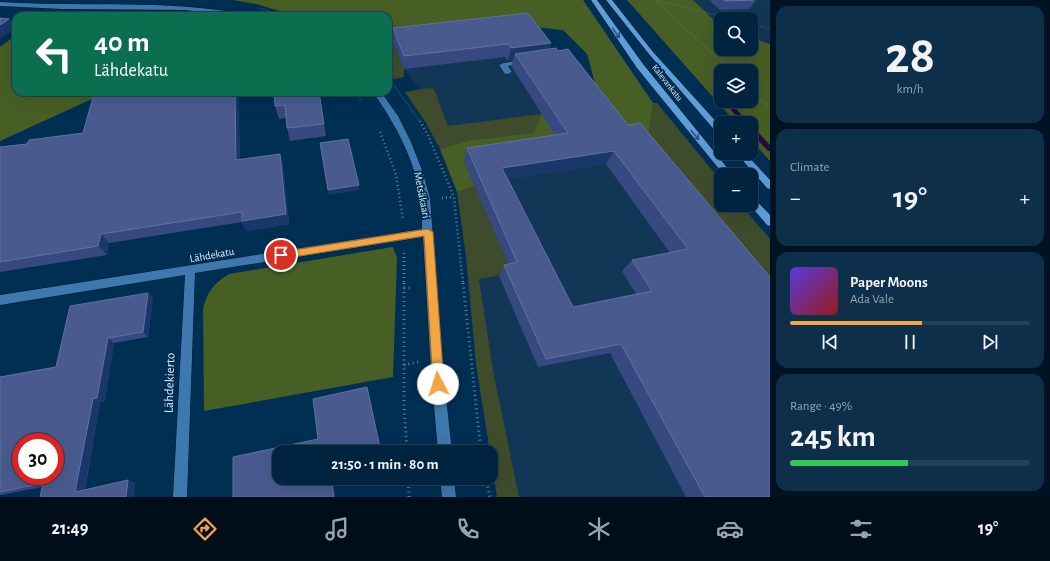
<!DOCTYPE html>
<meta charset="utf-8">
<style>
body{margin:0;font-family:"Alegreya Sans",sans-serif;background:#0e2f4a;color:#f1f3f6;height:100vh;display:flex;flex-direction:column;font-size:15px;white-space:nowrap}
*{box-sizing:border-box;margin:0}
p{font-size:13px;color:#95a4b0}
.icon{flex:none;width:22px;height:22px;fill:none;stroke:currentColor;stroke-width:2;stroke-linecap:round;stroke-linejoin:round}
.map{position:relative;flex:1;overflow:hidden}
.side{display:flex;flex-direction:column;gap:6px;padding:6px;background:#001323;width:280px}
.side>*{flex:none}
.guide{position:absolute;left:12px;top:12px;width:380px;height:84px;border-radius:12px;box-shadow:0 4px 16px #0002,0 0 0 1px #224059;background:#0b6e4f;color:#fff;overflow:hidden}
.buttons{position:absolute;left:714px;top:12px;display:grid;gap:8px}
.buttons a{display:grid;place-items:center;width:44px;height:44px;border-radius:8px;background:#00233f;box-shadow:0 4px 16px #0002,0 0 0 1px #224059;font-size:20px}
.speed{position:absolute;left:12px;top:433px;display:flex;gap:8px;font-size:20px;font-weight:700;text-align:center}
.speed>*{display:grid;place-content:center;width:52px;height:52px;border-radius:50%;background:#00233f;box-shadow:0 4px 16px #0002,0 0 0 1px #224059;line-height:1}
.speed .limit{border:6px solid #d22;background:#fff;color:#111}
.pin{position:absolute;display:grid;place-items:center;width:34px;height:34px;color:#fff;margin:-17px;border:2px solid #fff;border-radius:50%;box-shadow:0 1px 4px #0007}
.me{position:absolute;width:44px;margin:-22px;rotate:355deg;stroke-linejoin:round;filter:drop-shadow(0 0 3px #0008)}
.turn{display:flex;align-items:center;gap:14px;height:84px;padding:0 16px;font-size:18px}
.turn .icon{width:52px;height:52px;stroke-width:2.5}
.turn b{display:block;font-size:28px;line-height:34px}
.big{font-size:30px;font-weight:700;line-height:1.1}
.side .tile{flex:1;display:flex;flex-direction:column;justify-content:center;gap:6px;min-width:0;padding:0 14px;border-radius:12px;background:#0e2f4a}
.side .dial{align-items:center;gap:0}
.dial b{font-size:52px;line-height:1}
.song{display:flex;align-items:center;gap:12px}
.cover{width:48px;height:48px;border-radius:6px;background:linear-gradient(135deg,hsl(250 70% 55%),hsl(0 70% 35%))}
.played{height:4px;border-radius:2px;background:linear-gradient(90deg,#f3a443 55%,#224059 55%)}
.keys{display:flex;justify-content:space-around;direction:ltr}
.heat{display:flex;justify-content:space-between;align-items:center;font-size:22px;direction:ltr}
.charge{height:6px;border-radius:3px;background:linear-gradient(90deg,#34c759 49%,#224059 0)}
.trip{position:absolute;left:272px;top:445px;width:226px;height:40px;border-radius:12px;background:#00233f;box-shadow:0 4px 16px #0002,0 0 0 1px #224059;font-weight:700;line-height:40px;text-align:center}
.tabs{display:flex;height:64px;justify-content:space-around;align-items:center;background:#000e19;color:#95a4b0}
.tabs .icon{width:28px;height:28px}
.tabs .active{color:#f3a443}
.tabs b{font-size:18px;color:#f1f3f6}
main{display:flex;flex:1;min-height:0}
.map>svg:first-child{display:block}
</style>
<main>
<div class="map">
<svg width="770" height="497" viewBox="0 0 770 497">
<rect width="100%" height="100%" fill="#002f54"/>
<g fill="#123655">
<polygon points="693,0 770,0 770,44 751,38 751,19 721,19 721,27"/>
<polygon points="525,26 632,136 770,497 519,497 493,370 479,279 512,273 448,126 404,69 392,40"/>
</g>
<g fill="#3e4c2c">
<polygon points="392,40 404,69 404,77 394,79 388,73 388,43"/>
<polygon points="429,88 434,89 448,126 541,114 534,133 471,140 440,149 426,123 405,92"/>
<polygon points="653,103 657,103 721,181 721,205 741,205 770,239 770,306 646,153"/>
<polygon points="475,186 512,273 479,279 493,370 519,497 497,497 476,364 466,257 457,192"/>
</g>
<g fill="#475f24" fill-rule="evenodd">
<polygon points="233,0 583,0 653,103 646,153 464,161 475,186 457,192 440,149 471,140 534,133 541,114 602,109 587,54 563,30 525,26 393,40 388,43 388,16 296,16 256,4"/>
<path d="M 627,0 L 693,0 L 721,27 L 721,49 L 751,49 L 751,38 L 770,44 L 770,161 L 751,140 L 751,123 L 736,123 ZM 721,71 L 751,71 L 751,101 L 721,101 Z"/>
<polygon points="16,35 16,92 112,92 105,93 0,141 0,47"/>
<path d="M 393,247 L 397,258 L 393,377 L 204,411 L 203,309 C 207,292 214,283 229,274 Z"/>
</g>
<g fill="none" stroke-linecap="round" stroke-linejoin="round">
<g fill="#280c3c" fill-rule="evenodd">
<polygon points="728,101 730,102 749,123 742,123 726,104 725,103"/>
<polygon points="751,127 753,127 770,145 770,151 768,151 751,133"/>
</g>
<defs>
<g id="minor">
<path d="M 0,2 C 75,7 151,0 226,11 C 233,12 244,12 249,16 L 234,16 L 185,10 L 62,9 L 0,6 Z"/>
<polygon points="524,60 526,61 526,63 508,66 512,72 508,74 505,74 499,65 503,63"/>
<path d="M 373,92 L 381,92 L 398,116 L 411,142 L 422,170 L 430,198 L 443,370 L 452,452 L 438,452 L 431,370 L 423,237 L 195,273 L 187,497 L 173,497 L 185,275 L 0,305 L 0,295 L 422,229 C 422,219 422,208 420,198 C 415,159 395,124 373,92 Z"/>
<polygon points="440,478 454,478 456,497 442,497"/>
</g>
<g id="major">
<polygon points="591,0 597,0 643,64 733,175 724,175 637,68"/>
<polygon points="606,0 612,0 653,52 721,127 721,135 718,134 649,54"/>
<polygon points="736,153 745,153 770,180 770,189 767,188"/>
<polygon points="751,196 754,198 770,215 770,226 767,225 750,205"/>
</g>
</defs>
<use href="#minor" stroke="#051627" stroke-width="1"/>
<use href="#major" stroke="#051627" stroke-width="1"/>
<g stroke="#5f7f9a" stroke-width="1.5" stroke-dasharray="0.5 2" stroke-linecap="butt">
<polyline points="655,0 731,71"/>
<polyline points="656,0 731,19"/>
<polyline points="259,8 285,16"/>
<polyline points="751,24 770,29"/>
<polyline points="388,77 420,122"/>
<polyline points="751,90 770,108"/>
<polyline points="354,92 361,101"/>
</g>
<g stroke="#5f7f9a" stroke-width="2.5" stroke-dasharray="1 3" stroke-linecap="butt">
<polyline points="420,121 428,135 454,197 463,284"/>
<polyline points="380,132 396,175 403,220"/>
<polyline points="442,198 454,197"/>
<polyline points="404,253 404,284"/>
</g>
<g stroke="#5f7f9a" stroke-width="3" stroke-dasharray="1 3.5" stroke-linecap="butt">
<polyline points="404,283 404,405 407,452"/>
<polyline points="463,283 481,452"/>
<polyline points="404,288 413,288"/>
<polyline points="404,365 418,362"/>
<polyline points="408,478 409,497"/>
<polyline points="486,478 490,497"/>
</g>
<use href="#minor" fill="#3d78ae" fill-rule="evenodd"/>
<use href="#major" fill="#5d9dd8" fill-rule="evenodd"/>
</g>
<g fill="#374981" fill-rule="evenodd">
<polygon points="709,0 756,0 750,9 720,10"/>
<path d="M 393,28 L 551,43 L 549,49 L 558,51 L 770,277 L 770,497 L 686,497 L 610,353 L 538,367 L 499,276 L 504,265 L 508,264 L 464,161 L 467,148 L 555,135 L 512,67 L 513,60 L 508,61 L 505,57 L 404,69 L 392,40 ZM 606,164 L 670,253 L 632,260 L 622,271 L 636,294 L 573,307 L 508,179 Z"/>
<polygon points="238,92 240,159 280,154 283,164 289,224 246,231 242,222 109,243 107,255 0,272 0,147 27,144 83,133"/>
<polygon points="272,92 319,92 326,136 290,141 287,128 286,118 279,119 275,106 275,97 273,98"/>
<polygon points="148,293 153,298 148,337 114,343 105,401 100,402 85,490 135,482 134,497 40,497 42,487 0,495 0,377 56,367"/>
</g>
<g fill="#19376a">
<polygon points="9,19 16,28 0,39 0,25"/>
<polygon points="551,43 547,55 515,54 513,60 508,61 511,48"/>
<polygon points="235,92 238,92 240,170 236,160"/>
<polygon points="614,151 606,164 498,181 502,168"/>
<polygon points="280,154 283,164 289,224 246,231 242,221"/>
<polygon points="359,185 359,190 329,195 328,190"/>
<polygon points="101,234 109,243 107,255 98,246"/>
<polygon points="148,293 153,298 148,337 143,332"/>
<polygon points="108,338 114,343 105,401 100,402 84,493 75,492 93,399"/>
<polygon points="356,478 364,478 334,486 335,497 334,497 332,484"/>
<polygon points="128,480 135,482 134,497 126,497"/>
</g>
<g fill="#495b8e" stroke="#61729f" fill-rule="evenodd">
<polygon points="724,0 753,0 725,1"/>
<polygon points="528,13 551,43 511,48 508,44 404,56 393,28"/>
<polygon points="0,18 9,19 0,25"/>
<path d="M 556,48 L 558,51 L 568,49 L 628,125 L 640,123 L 770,277 L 770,497 L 705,497 L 621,344 L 546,359 L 504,265 L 517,262 L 467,148 L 568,133 L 515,54 ZM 614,151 L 688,249 L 632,260 L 652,291 L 573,307 L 502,168 Z"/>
<polygon points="130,92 235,92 236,160 280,154 286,214 242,221 242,212 101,234 98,246 0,262 0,147 27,144 29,140 83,133 93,97"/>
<polygon points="274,92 319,92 324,124 287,128 285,105 275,106"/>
<polygon points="348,139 359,185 328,190 320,143"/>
<path d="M 148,293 L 143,332 L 108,338 L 97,398 L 93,399 L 75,492 L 128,480 L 126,497 L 40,497 L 43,483 L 0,492 L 0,377 L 56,367 L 70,306 ZM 21,442 L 55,442 L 55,476 L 21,476 Z"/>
<polygon points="367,387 381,452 279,452 279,478 356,478 332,484 334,497 233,497 233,457 318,439 313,399"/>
</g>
<defs><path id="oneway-shaft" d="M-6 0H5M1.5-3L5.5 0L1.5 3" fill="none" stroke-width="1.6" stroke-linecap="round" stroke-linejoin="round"/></defs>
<g stroke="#215682">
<use href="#oneway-shaft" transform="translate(616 33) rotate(55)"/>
<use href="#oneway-shaft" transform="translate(695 135) rotate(50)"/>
</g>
<polygon fill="#f3a443" stroke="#9e6b2c" points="428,229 433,232 444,384 442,388 438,389 434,388 433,384 424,236 281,259 277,255 281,252"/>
<g text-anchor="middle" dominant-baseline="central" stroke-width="4" stroke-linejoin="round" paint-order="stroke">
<g font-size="9" fill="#e1edf9" stroke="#002f54">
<text transform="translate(667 83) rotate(52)">Kalevankatu</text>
</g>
<g font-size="11" fill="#e1edf9" stroke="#002f54">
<text transform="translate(422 195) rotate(79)">Metsäkaari</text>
<text transform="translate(212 255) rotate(-10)">Lähdekatu</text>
</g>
<g font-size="13" fill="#e1edf9" stroke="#002f54">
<text transform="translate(170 383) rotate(-88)">Lähdekierto</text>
</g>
</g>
</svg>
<div class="buttons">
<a><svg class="icon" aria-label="search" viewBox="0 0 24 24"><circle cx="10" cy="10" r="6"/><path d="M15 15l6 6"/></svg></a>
<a><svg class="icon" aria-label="layers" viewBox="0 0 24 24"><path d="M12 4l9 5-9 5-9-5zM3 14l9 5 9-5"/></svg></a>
<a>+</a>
<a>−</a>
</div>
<div class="speed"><div class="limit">30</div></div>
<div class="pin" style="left:281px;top:255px;background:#d93025"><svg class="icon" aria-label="arrive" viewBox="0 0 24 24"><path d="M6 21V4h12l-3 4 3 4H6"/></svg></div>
<svg class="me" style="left:438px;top:384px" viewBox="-20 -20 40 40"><circle r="19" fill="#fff"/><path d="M0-13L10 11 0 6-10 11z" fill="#f3a443"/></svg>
<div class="trip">21:50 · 1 min · 80 m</div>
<div class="guide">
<div class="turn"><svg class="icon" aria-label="left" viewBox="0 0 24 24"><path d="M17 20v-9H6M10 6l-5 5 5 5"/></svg><div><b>40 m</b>Lähdekatu</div></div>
</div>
</div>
<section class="side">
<div class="tile dial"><b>28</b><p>km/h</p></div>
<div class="tile"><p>Climate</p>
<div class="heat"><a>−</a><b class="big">19°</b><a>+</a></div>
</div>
<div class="tile">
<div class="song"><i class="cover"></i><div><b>Paper Moons</b><p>Ada Vale</p></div></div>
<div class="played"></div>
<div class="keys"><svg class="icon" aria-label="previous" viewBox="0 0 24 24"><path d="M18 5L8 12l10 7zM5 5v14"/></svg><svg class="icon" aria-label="pause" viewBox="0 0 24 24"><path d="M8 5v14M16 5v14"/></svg><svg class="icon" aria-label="next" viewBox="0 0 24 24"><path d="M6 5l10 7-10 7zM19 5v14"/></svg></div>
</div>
<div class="tile"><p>Range · 49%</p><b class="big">245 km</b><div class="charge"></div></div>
</section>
</main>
<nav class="tabs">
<b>21:49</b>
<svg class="icon active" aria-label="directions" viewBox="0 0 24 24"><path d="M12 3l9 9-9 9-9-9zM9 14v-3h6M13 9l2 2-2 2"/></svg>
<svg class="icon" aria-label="music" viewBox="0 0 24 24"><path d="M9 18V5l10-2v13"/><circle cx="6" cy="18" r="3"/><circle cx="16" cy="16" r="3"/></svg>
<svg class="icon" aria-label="phone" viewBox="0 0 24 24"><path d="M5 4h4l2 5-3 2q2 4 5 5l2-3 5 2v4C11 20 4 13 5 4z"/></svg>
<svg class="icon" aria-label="climate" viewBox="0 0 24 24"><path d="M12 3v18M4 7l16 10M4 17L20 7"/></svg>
<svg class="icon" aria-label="car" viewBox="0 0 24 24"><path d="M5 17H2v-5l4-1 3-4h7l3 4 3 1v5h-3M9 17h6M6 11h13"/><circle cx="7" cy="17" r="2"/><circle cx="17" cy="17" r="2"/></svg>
<svg class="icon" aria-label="filters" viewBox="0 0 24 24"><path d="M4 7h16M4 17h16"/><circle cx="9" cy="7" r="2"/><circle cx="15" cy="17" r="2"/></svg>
<b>19°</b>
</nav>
